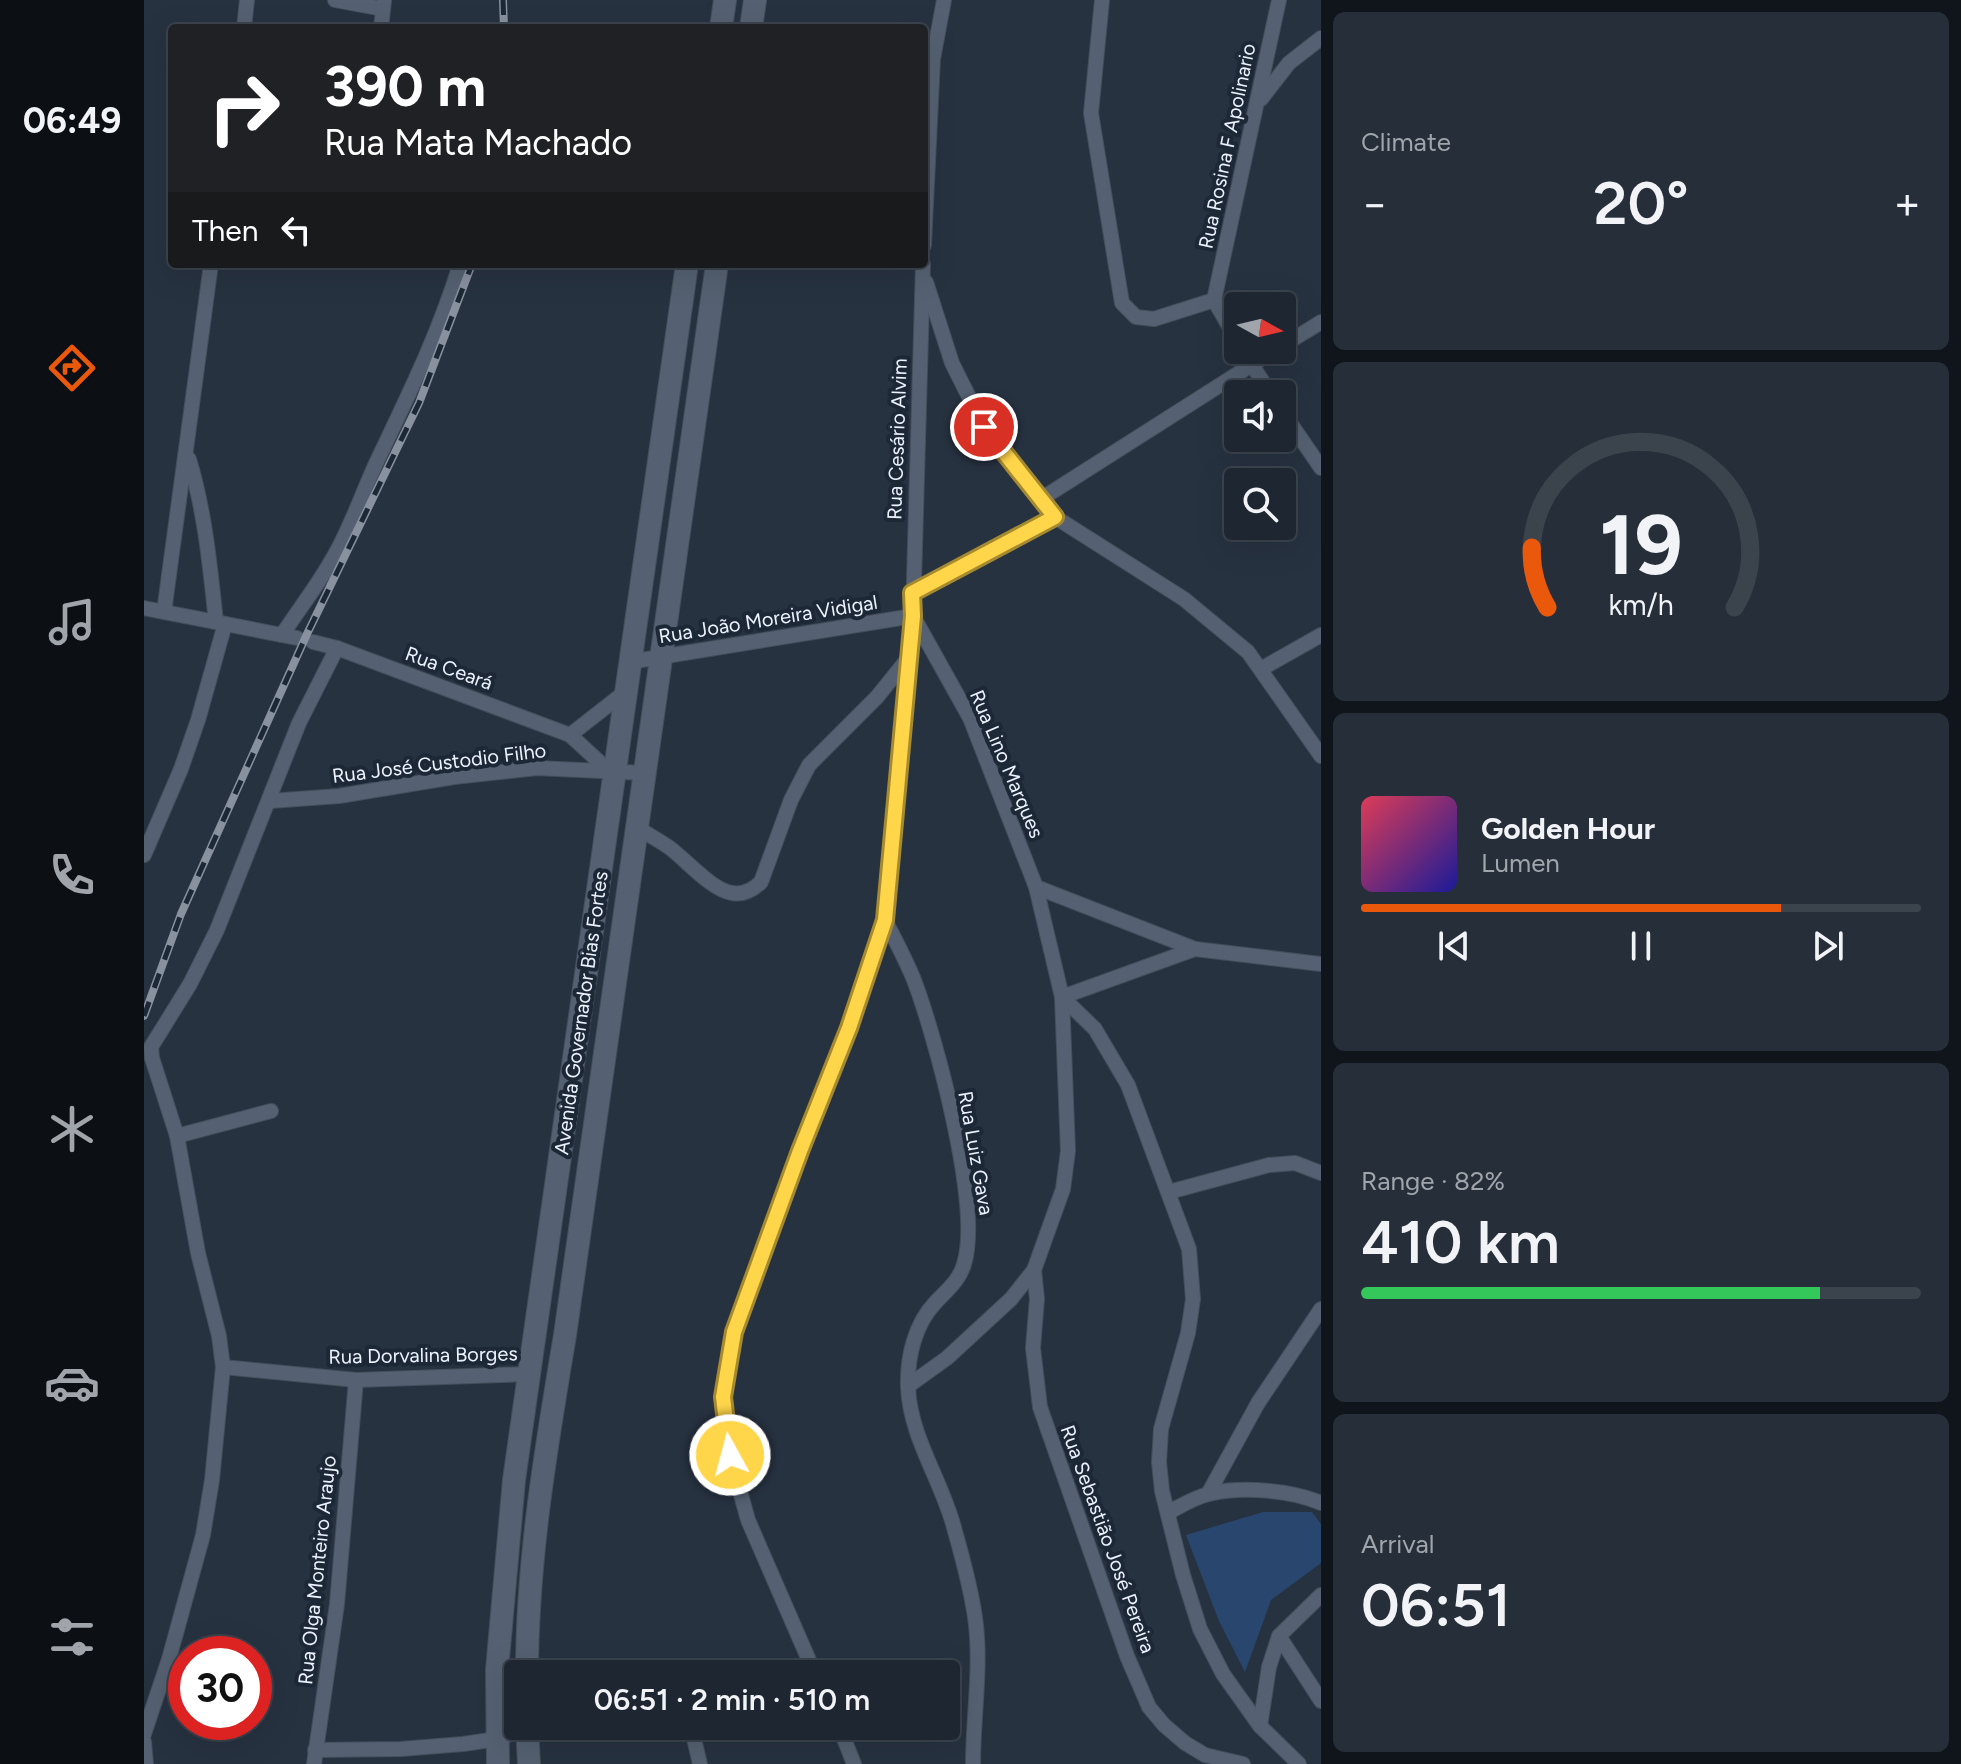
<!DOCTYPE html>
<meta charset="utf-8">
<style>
body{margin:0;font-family:Figtree,sans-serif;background:#252e39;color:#f1f3f6;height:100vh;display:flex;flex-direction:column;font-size:30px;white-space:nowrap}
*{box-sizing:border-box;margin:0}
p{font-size:26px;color:#a0a5ab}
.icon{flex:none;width:44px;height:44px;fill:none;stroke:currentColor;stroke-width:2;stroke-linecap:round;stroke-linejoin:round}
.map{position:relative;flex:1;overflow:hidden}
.panel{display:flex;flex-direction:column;gap:12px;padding:12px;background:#10151b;width:640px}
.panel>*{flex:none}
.hud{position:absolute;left:24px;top:24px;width:760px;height:244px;border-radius:8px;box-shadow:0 8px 32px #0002,0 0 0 2px #3b434d;background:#202124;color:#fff;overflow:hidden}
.needle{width:52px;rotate:98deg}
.tools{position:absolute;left:1080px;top:292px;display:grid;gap:16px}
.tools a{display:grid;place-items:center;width:72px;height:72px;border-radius:8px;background:#1d2631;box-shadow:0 8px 32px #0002,0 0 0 2px #3b434d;font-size:40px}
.speed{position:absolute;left:24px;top:1636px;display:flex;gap:16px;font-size:40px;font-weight:700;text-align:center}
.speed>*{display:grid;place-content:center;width:104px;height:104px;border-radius:50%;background:#1d2631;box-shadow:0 8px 32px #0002,0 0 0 2px #3b434d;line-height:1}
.speed .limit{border:12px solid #d22;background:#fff;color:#111}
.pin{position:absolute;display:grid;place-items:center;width:68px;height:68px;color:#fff;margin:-34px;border:4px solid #fff;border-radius:50%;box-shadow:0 2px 8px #0007}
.me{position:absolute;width:88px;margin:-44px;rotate:353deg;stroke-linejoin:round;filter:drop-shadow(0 0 6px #0008)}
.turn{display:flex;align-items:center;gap:28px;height:168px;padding:0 24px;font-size:36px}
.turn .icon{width:104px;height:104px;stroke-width:2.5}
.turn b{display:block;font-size:56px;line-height:68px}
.then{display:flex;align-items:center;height:76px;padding:0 24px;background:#0003;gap:16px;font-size:30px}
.big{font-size:60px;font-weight:600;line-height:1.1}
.panel .card{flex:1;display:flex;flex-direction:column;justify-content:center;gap:12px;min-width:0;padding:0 28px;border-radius:12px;background:#252e39}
.panel .dial{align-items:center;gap:0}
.dial svg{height:208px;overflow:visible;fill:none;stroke:#3b434d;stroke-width:7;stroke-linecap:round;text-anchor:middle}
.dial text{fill:#f1f3f6;stroke:none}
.song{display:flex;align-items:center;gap:24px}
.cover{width:96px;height:96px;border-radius:12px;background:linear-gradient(135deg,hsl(350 70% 55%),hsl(240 70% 35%))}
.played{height:8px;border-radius:4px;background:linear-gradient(90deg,#ea580c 75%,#3b434d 75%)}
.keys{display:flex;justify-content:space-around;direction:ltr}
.heat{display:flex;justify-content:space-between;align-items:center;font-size:44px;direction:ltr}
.charge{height:12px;border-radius:6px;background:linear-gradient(90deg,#34c759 82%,#3b434d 0)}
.trip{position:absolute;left:360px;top:1660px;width:456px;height:80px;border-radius:8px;background:#1d2631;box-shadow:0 8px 32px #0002,0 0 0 2px #3b434d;font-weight:600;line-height:80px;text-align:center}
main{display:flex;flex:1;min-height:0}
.dock{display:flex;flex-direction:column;width:144px;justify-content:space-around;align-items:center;background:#0c0f14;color:#a0a5ab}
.dock .icon{width:56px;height:56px}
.dock .on{color:#ea580c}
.dock b{font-size:36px;color:#f1f3f6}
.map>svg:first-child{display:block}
</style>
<main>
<nav class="dock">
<b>06:49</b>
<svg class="icon on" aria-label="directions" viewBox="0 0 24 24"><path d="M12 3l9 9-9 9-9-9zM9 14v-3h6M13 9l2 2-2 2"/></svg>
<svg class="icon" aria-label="music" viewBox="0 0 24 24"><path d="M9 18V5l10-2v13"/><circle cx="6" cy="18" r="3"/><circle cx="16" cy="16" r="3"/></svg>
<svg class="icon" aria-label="phone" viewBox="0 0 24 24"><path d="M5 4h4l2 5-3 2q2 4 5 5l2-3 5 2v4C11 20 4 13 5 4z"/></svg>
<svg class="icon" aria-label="climate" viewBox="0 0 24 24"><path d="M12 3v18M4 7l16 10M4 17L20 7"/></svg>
<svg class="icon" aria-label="car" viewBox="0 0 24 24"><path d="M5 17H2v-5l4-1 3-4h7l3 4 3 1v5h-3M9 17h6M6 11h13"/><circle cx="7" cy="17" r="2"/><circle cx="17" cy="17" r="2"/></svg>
<svg class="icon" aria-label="filters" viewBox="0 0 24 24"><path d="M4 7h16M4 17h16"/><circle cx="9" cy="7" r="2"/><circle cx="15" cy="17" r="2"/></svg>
</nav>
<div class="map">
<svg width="1177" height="1764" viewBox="0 0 1177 1764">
<rect width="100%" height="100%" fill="#273241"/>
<polygon fill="#29466e" points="1119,1512 1168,1512 1177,1524 1177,1563 1127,1600 1101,1672 1075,1621 1042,1535"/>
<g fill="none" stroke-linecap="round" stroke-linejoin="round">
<defs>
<g id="minor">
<polyline points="191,0 239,9"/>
<polyline points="958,0 947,113 978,303 992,317 1010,319 1070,300"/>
<polyline points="100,28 103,0"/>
<polyline points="237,28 240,1"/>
<polyline points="1117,99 1145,63 1177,38"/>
<polyline points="780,245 789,59 800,0"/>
<polyline points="782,282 808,363 840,427 884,484 911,517 1040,599 1104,652 1177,756"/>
<polyline points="1070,300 1135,0"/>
<polyline points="1070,300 1094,342"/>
<polyline points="1138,346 1177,322"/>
<polyline points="1098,350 1127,394"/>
<polyline points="1138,411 1177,468"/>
<path d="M 45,459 C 61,512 66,566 72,622"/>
<polyline points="897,499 1131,350"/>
<polyline points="768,593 911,517"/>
<polyline points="0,608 153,638"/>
<polyline points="20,612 67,264"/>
<path d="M 138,635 C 155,609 174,585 189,558 C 208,526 219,490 235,457 C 265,394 296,331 316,264"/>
<polyline points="169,642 193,648 426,735 464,770"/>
<polyline points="485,662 769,616"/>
<polyline points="1117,669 1177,635"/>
<polyline points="426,735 481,692"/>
<polyline points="126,801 195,796 310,777 393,768 500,773"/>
<path d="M 494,828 C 505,835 516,841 526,848 C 543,861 568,890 588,893 C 600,895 609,890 617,882 L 647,800 L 665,765 L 733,697 L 766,656"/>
<polyline points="0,855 37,769 54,720 81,624"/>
<polyline points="892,887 1051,949"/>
<path d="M 741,920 C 751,940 762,960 770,980 C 792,1038 838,1208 820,1264 C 816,1280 802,1291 791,1303 C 771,1324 763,1357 764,1387 C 766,1436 796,1478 809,1524 C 817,1552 829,1597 832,1625 C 837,1671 829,1718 829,1764"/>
<polyline points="918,997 951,1029 984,1085 1045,1249 1049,1299 1044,1333 1017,1429 1015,1462 1018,1491 1039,1575 1056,1629 1079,1674 1116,1726 1155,1764"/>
<polyline points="918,997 1051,949 1177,964"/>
<polyline points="33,1136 127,1111"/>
<polyline points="1025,1192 1125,1165 1151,1163 1177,1173"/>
<polyline points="890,1270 893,1299 889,1348 896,1407 983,1656 1005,1707 1020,1725 1041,1743 1061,1755 1099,1764"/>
<polyline points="79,1367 212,1380 384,1374"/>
<polyline points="764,1386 803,1358 867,1299 890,1270 919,1189 924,1151 918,997 892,887 826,718 769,616"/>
<polyline points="1064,1494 1114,1403 1177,1309"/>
<path d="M 1025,1512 C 1037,1506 1051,1497 1065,1494 C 1097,1486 1147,1490 1177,1503"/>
<polyline points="1135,1636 1177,1701"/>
<polyline points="671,1674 604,1520 586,1455 579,1397 590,1332 606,1285 705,1028 741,920 769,616 779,264"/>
<polyline points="547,1726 556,1764"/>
<polyline points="695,1726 710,1764"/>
<polyline points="1116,1726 1125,1667 1135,1636 1177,1595"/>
<polyline points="0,1734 25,1659 59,1535 68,1480 79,1367 75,1336 54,1253 33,1136 8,1058 7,1047 46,984 73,930 155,723 193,648"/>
<polyline points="0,1742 2,1764"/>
<polyline points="171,1750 257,1749 319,1744 353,1739 383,1728 422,1726"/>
<polyline points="170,1764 193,1604 212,1380"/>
</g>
<g id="secondary">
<polyline points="577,28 581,0"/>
<polyline points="607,28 611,0"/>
<path d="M 383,1674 C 383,1560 402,1448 421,1335 L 573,264"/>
<polyline points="383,1726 385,1764"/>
<polyline points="354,1764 353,1670 370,1480 543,264"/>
</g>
</defs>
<use href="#minor" stroke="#454e5b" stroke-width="16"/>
<use href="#secondary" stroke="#454e5b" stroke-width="24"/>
<use href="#minor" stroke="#556172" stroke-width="14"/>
<use href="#secondary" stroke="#556172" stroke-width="22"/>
<defs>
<g id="rail">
<polyline points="359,0 360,28"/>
<polyline points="0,1016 37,914 163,634 275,403 328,264"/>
</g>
</defs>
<use href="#rail" stroke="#88919e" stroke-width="8"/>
<use href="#rail" stroke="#1d2837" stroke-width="5" stroke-dasharray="15" stroke-linecap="butt"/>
</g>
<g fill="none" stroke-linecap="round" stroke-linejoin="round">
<defs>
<polyline id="route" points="586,1455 579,1397 590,1332 656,1151 705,1028 741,920 769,616 768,593 911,517 840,427"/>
</defs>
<use href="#route" stroke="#a68a30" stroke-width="20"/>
<use href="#route" stroke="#ffd54a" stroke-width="14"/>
</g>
<g text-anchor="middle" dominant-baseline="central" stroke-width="8" stroke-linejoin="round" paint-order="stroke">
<g font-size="20" fill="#ebf2fd" stroke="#1d2837">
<text transform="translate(1083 146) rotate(-78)">Rua Rosina F Apolinario</text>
<text transform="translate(753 439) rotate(-88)">Rua Cesário Alvim</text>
<text transform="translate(624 619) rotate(-9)">Rua João Moreira Vidigal</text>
<text transform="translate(305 668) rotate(20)">Rua Ceará</text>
<text transform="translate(295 763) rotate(-7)">Rua José Custodio Filho</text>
<text transform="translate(863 764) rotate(67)">Rua Lino Marques</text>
<text transform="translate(437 1013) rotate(-82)">Avenida Governador Bias Fortes</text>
<text transform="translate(832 1153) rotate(80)">Rua Luiz Gava</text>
<text transform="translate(279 1355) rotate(-1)">Rua Dorvalina Borges</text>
<text transform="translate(964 1539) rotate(70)">Rua Sebastião José Pereira</text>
<text transform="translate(173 1570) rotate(-84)">Rua Olga Monteiro Araujo</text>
</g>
</g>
</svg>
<div class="tools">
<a><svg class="needle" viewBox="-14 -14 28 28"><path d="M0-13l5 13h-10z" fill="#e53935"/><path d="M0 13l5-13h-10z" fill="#a0a5ab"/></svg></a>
<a><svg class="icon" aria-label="sound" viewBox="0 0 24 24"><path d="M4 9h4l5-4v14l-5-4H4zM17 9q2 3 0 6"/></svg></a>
<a><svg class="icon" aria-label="search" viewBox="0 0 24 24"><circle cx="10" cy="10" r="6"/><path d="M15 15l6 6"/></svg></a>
</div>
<div class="speed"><div class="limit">30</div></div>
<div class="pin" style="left:840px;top:427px;background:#d93025"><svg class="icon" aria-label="arrive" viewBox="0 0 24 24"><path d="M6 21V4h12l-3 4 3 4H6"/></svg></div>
<svg class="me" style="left:586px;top:1455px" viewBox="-20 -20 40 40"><circle r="17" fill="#ffd54a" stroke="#fff" stroke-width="3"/><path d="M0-11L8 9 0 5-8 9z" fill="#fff"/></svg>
<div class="trip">06:51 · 2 min · 510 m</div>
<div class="hud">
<div class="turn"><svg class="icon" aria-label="right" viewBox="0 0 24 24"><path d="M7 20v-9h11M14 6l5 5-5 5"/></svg><div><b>390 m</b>Rua Mata Machado</div></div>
<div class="then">Then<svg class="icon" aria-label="left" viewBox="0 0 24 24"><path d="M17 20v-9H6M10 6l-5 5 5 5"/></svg></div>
</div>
</div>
<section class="panel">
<div class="card"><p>Climate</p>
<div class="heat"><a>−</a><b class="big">20°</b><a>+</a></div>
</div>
<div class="card dial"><svg viewBox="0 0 100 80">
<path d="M14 69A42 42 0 1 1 86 69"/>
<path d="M14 69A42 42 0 0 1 8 46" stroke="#ea580c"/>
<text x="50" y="56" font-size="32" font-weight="700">19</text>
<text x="50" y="72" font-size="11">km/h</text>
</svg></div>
<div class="card">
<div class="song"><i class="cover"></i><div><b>Golden Hour</b><p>Lumen</p></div></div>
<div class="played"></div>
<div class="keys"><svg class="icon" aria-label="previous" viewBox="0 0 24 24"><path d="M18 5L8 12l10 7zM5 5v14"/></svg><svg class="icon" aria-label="pause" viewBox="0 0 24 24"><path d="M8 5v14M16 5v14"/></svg><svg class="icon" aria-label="next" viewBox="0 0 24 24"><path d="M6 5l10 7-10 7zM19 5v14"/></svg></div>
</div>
<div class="card"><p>Range · 82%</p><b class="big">410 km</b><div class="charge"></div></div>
<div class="card"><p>Arrival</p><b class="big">06:51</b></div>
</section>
</main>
